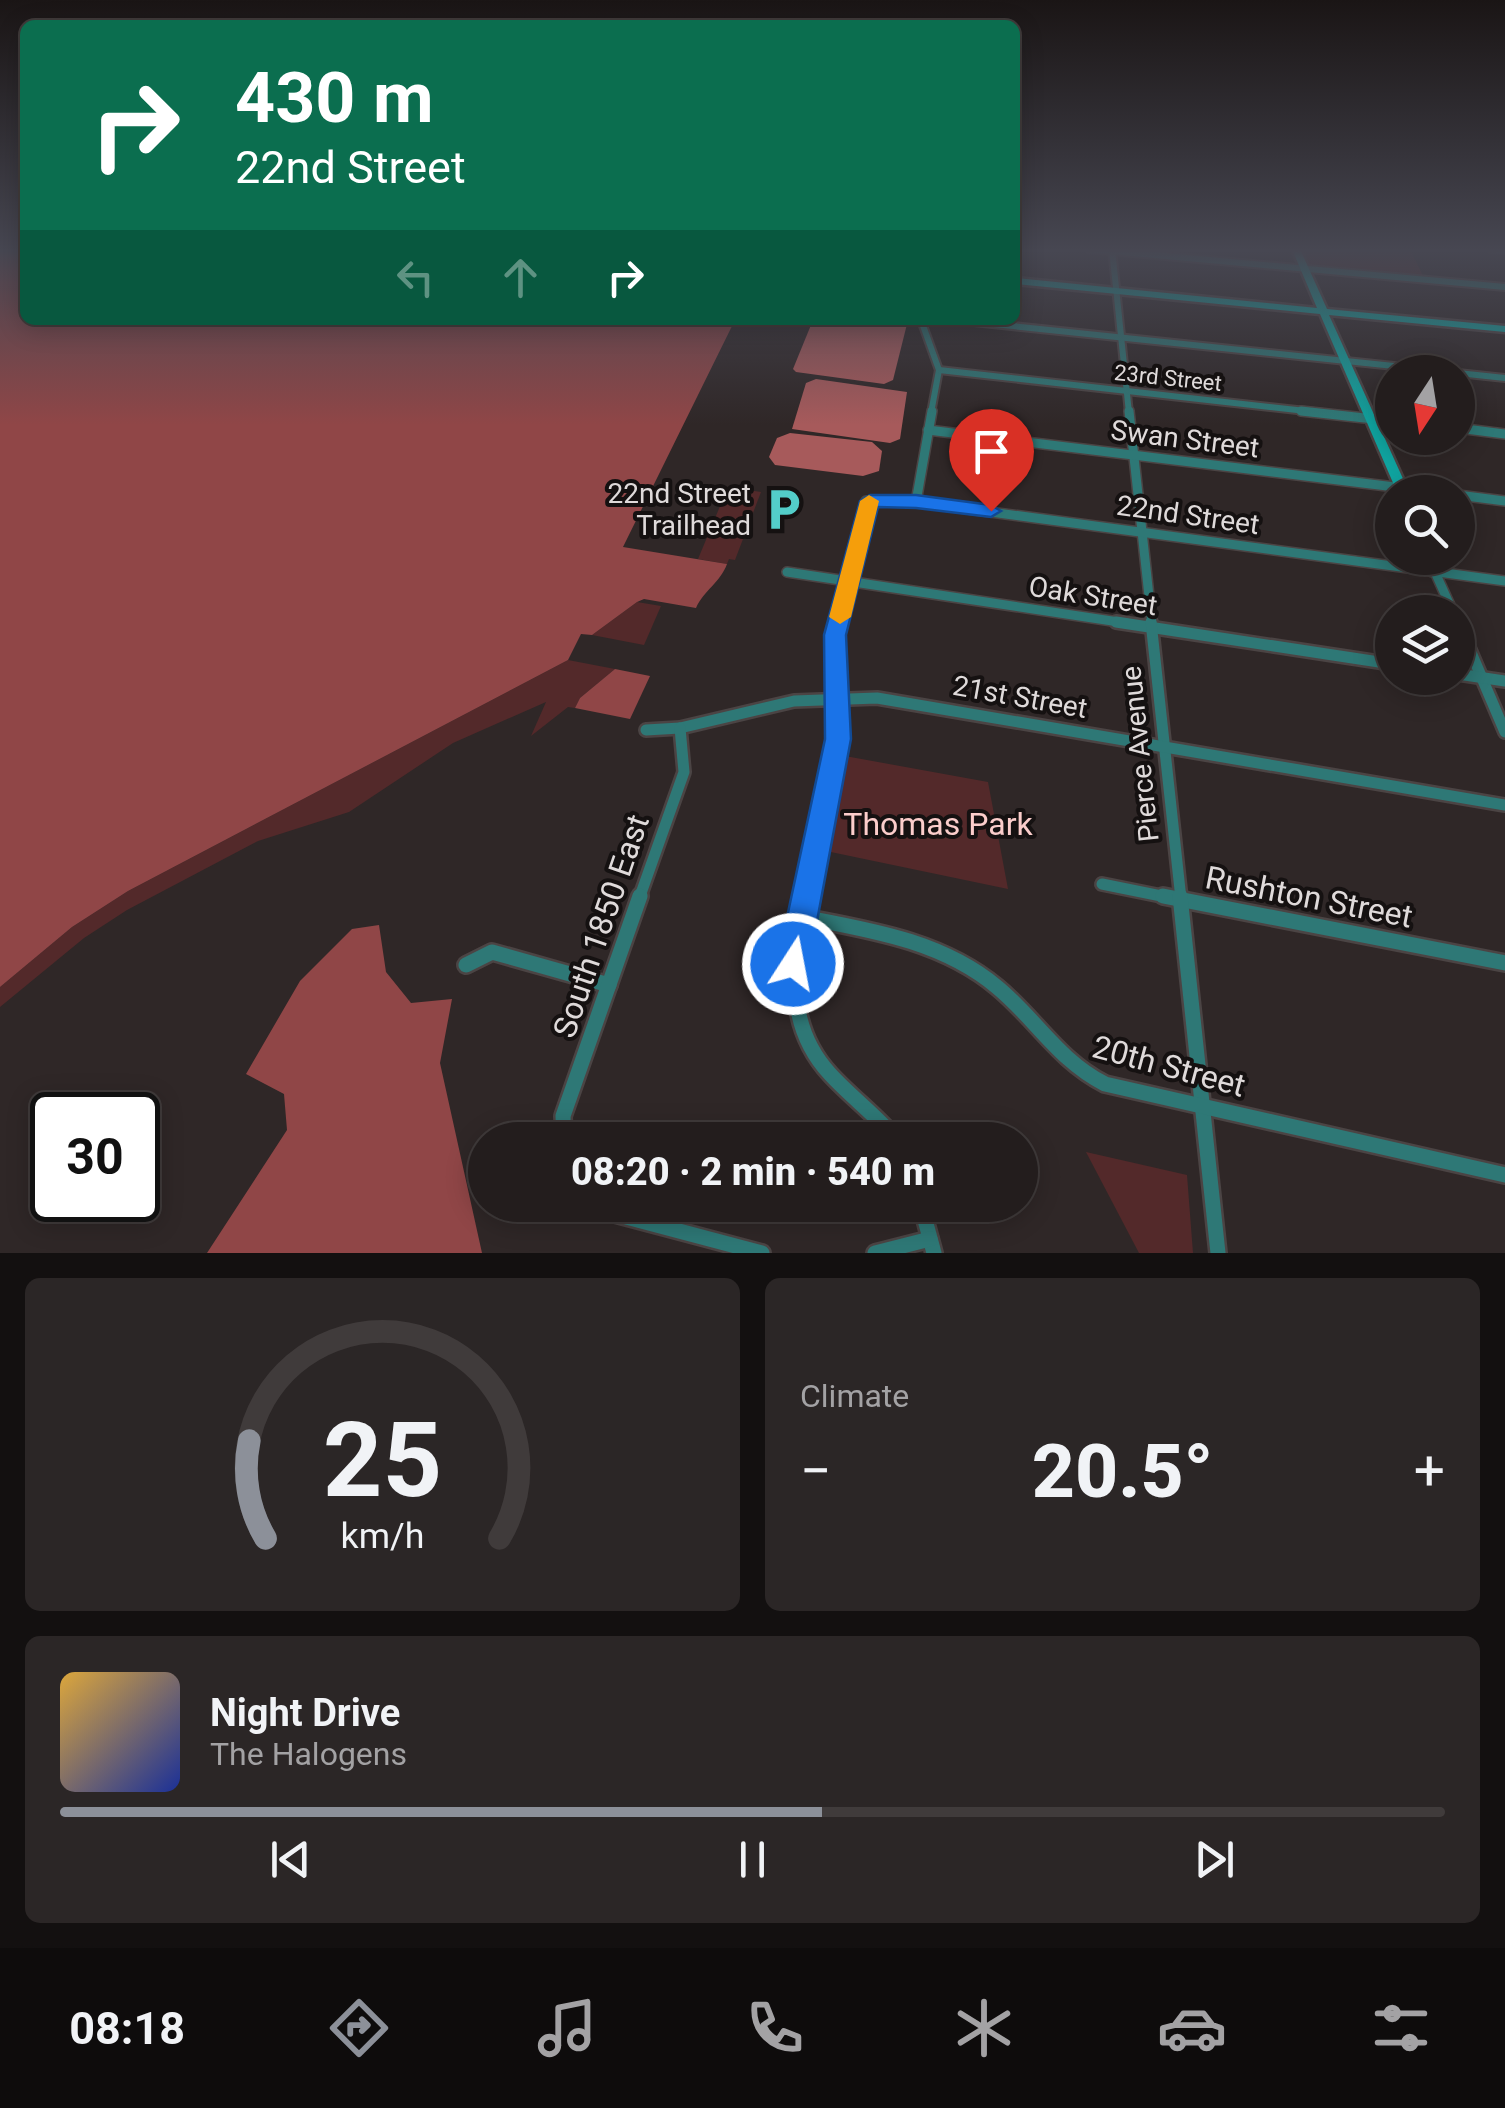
<!DOCTYPE html>
<meta charset="utf-8">
<style>
body{margin:0;font-family:Roboto,sans-serif;background:#2b2626;color:#f1f3f6;height:100vh;display:flex;flex-direction:column;font-size:38px;white-space:nowrap}
*{box-sizing:border-box;margin:0}
p{font-size:32px;color:#a3a2a4}
.icon{flex:none;width:55px;height:55px;fill:none;stroke:currentColor;stroke-width:2;stroke-linecap:round;stroke-linejoin:round}
.map{position:relative;height:1253px;overflow:hidden}
.details{display:flex;flex-direction:column;gap:25px;padding:25px;background:#131010;flex:1}
.details>*{flex:none}
.top-card{position:absolute;left:20px;top:20px;width:1000px;height:305px;border-radius:15px;box-shadow:0 5px 25px #0003,0 0 0 2px #403b3b;background:#0b6e4f;color:#fff;overflow:hidden}
.needle{width:65px;rotate:192deg}
.buttons{position:absolute;left:1375px;top:355px;display:grid;gap:20px}
.buttons a{display:grid;place-items:center;width:100px;height:100px;border-radius:50%;background:#231d1d;box-shadow:0 5px 25px #0003,0 0 0 2px #403b3b;font-size:50px}
.speed{position:absolute;left:30px;top:1092px;display:flex;gap:20px;font-size:50px;font-weight:700;text-align:center}
.speed>*{display:grid;place-content:center;width:130px;height:130px;border-radius:50%;background:#231d1d;box-shadow:0 5px 25px #0003,0 0 0 2px #403b3b;line-height:1}
.speed .limit{border:5px solid #111;border-radius:15px;background:#fff;color:#111}
.pin{position:absolute;display:grid;place-items:center;width:85px;height:85px;color:#fff;margin:-102px -42px;border-radius:50% 50% 50% 0;rotate:-45deg;box-shadow:0 0 10px #0007}
.pin .icon{rotate:45deg}
.me{position:absolute;width:110px;margin:-55px;rotate:11deg;stroke-linejoin:round;filter:drop-shadow(0 0 8px #0008)}
.turn{display:flex;align-items:center;gap:35px;height:210px;padding:0 50px;font-size:45px}
.turn .icon{width:130px;height:130px;stroke-width:2.5}
.turn b{display:block;font-size:70px;line-height:85px}
.lanes{display:flex;align-items:center;height:95px;padding:0 50px;background:#0003;justify-content:center;gap:50px;direction:ltr}
.lanes .off{opacity:.35}
.big{font-size:75px;font-weight:800;line-height:1.1}
.details .tile{flex:1;display:flex;flex-direction:column;justify-content:center;gap:15px;min-width:0;padding:0 35px;border-radius:15px;background:#2b2626}
.details .dial{align-items:center;gap:0}
.dial svg{height:260px;overflow:visible;fill:none;stroke:#403b3b;stroke-width:7;stroke-linecap:round;text-anchor:middle}
.dial text{fill:#f1f3f6;stroke:none}
.song{display:flex;align-items:center;gap:30px}
.cover{width:120px;height:120px;border-radius:15px;background:linear-gradient(135deg,hsl(40 70% 55%),hsl(230 70% 35%))}
.played{height:10px;border-radius:5px;background:linear-gradient(90deg,#8c9099 55%,#403b3b 55%)}
.keys{display:flex;justify-content:space-around;direction:ltr}
.heat{display:flex;justify-content:space-between;align-items:center;font-size:55px;direction:ltr}
.details .tiles{flex:1;display:grid;gap:25px;grid-template-columns:1fr 1fr}
.tile:last-child{grid-column:span 2}
.trip{position:absolute;left:468px;top:1122px;width:570px;height:100px;border-radius:50px;background:#231d1d;box-shadow:0 5px 25px #0003,0 0 0 2px #403b3b;font-weight:800;line-height:100px;text-align:center}
.menu{display:flex;height:160px;justify-content:space-around;align-items:center;background:#0e0c0c;color:#a3a2a4}
.menu .icon{width:70px;height:70px}
.menu .on{color:#8c9099}
.menu b{font-size:45px;color:#f1f3f6}
.map>svg:first-child{display:block}
</style>
<div class="map">
<svg width="1505" height="1253" viewBox="0 0 1505 1253">
<rect width="100%" height="100%" fill="#2f2727"/>
<g fill="#53292a">
<polygon points="1302,249 1410,249 1424,278 1310,268"/>
<polygon points="728,487 761,492 735,560 729,559 727,564 698,559"/>
<polygon points="637,602 661,606 644,645 592,635"/>
<polygon points="568,660 615,669 580,698 575,708 568,707 531,736 546,702 453,743 349,812 258,841 127,910 84,938 0,1007 0,987 72,927 128,891"/>
<polygon points="845,756 988,782 1008,889 826,851"/>
<polygon points="1086,1152 1187,1175 1193,1253 1139,1253"/>
</g>
<g fill="#904647">
<path d="M 0,249 L 25,249 L 25,320 L 735,320 L 623,547 L 727,564 C 720,583 704,590 696,608 L 644,599 L 637,602 L 592,635 L 581,634 L 568,660 L 128,891 L 72,927 L 0,987 Z"/>
<polygon points="615,669 650,676 630,719 575,708 580,698"/>
<polygon points="379,925 386,972 411,1003 452,999 440,1063 482,1253 207,1253 287,1130 284,1094 246,1074 300,981 352,929"/>
</g>
<g fill="#a75a5b">
<polygon points="813,320 908,320 893,380 884,384 796,372 793,369"/>
<polygon points="816,379 907,392 900,439 890,443 792,429 806,383"/>
<polygon points="790,433 872,442 882,451 879,471 863,476 775,465 769,457 777,438"/>
</g>
<g fill="none" stroke-linecap="round" stroke-linejoin="round">
<defs>
<g id="street-far3">
<polyline points="1089,249 1505,287"/>
<polyline points="1112,249 1129,413"/>
<polyline points="1492,249 1505,250"/>
<polyline points="921,320 939,370 931,413"/>
<polyline points="955,320 1451,372"/>
<polyline points="939,370 1324,413"/>
<polyline points="1458,373 1505,378"/>
</g>
<g id="street-far2">
<polyline points="1129,411 1152,624"/>
<polyline points="1301,411 1392,421"/>
<polyline points="1458,428 1505,434"/>
<polyline points="928,430 1436,492"/>
<polyline points="1458,495 1505,501"/>
<polyline points="866,501 916,502 1505,581"/>
<polyline points="916,502 932,411"/>
<polyline points="787,572 1132,624"/>
<polyline points="1435,572 1453,612"/>
<polyline points="838,624 869,501"/>
</g>
<g id="street-far1">
<polyline points="1116,622 1392,664"/>
<polyline points="1151,622 1181,899"/>
<polyline points="1458,622 1505,732"/>
<polyline points="1458,674 1505,681"/>
<polyline points="646,730 680,728 794,701 877,698 1505,805"/>
<polyline points="1102,884 1176,899"/>
<polyline points="639,899 684,772 680,728"/>
<polyline points="806,899 838,739 835,635 838,622"/>
</g>
<g id="street">
<path d="M 807,896 C 794,958 782,1022 830,1074 C 851,1097 877,1116 897,1140"/>
<polyline points="1163,896 1505,963"/>
<polyline points="1180,896 1218,1253"/>
<path d="M 802,917 C 870,930 942,941 997,987 C 1036,1019 1058,1060 1105,1084 L 1505,1175"/>
<polyline points="466,965 492,952 609,985"/>
<polyline points="564,1140 563,1116 640,896"/>
<polyline points="581,1205 762,1253"/>
<polyline points="921,1205 934,1253"/>
<polyline points="875,1253 930,1239"/>
</g>
<g id="secondary">
<polygon points="1292,249 1300,249 1327,309 1505,326 1505,332 1329,315 1409,492 1397,492 1320,314 1015,284 1015,278 1317,308"/>
<polygon points="1424,558 1436,558 1441,572 1440,575 1430,575"/>
</g>
</defs>
<use href="#street-far3" stroke="#4b4444" stroke-width="10"/>
<use href="#street-far2" stroke="#4b4444" stroke-width="12"/>
<use href="#street-far1" stroke="#4b4444" stroke-width="16"/>
<use href="#street" stroke="#4b4444" stroke-width="20"/>
<use href="#secondary" stroke="#4b4444" stroke-width="5"/>
<use href="#street-far3" stroke="#2e7876" stroke-width="6"/>
<use href="#street-far2" stroke="#2e7876" stroke-width="9"/>
<use href="#street-far1" stroke="#2e7876" stroke-width="11"/>
<use href="#street" stroke="#2e7876" stroke-width="15"/>
<use href="#secondary" fill="#10a5a1" fill-rule="evenodd"/>
</g>
<linearGradient id="sky" x2="0" y2="1"><stop stop-color="#1a1515"/><stop offset="0.59" stop-color="#474752"/><stop offset="1" stop-color="#474752" stop-opacity="0"/></linearGradient>
<rect width="1505" height="425" fill="url(#sky)"/>
<polygon fill="#1a73e8" stroke="#114b97" stroke-width="2.5" points="870,495 916,495 991,505 1001,511 991,517 916,508 878,507 846,635 851,739 809,964 804,975 793,979 782,975 777,964 825,739 824,635 860,501"/>
<polygon fill="#f59e0b" points="869,495 879,501 851,617 840,624 829,617 860,501"/>
<defs>
<symbol id="parking-bare" viewBox="-9 -9 18 18"><path d="M-3.5-5.5H1a3.5 3.5 0 0 1 0 7H-1V5.5H-3.5ZM-1-3.4V-.6H.8a1.4 1.4 0 0 0 0-2.8Z" fill="#53cdc9" stroke="#151111" stroke-width="2.5" paint-order="stroke"/></symbol>
</defs>
<g fill-rule="evenodd">
<use href="#parking-bare" x="752" y="478" width="63" height="63"/>
</g>
<g text-anchor="middle" dominant-baseline="central" stroke-width="8" stroke-linejoin="round" paint-order="stroke">
<g font-size="22" fill="#dfdada" stroke="#151111">
<text transform="translate(1168 378) rotate(6)">23rd Street</text>
</g>
<g font-size="28" fill="#dfdada" stroke="#151111">
<text transform="translate(1185 439) rotate(7)">Swan Street</text>
<text transform="translate(1188 515) rotate(8)">22nd Street</text>
<text transform="translate(1093 596) rotate(9)">Oak Street</text>
<text transform="translate(1020 697) rotate(10)">21st Street</text>
<text transform="translate(1140 754) rotate(-96)">Pierce Avenue</text>
</g>
<g font-size="28" fill="#dfdada" stroke="#151111" text-anchor="end">
<text x="751" y="493">22nd Street<tspan x="751" dy="32">Trailhead</tspan></text>
</g>
<g font-size="32" fill="#fbcdcb" stroke="#151111">
<text x="938" y="824">Thomas Park</text>
</g>
<g font-size="32" fill="#dfdada" stroke="#151111">
<text transform="translate(1309 897) rotate(11)">Rushton Street</text>
<text transform="translate(601 926) rotate(-71)">South 1850 East</text>
<text transform="translate(1169 1066) rotate(15)">20th Street</text>
</g>
</g>
</svg>
<div class="buttons">
<a><svg class="needle" viewBox="-14 -14 28 28"><path d="M0-13l5 13h-10z" fill="#e53935"/><path d="M0 13l5-13h-10z" fill="#a3a2a4"/></svg></a>
<a><svg class="icon" aria-label="search" viewBox="0 0 24 24"><circle cx="10" cy="10" r="6"/><path d="M15 15l6 6"/></svg></a>
<a><svg class="icon" aria-label="layers" viewBox="0 0 24 24"><path d="M12 4l9 5-9 5-9-5zM3 14l9 5 9-5"/></svg></a>
</div>
<div class="speed"><div class="limit">30</div></div>
<div class="pin" style="left:991px;top:511px;background:#d93025"><svg class="icon" aria-label="arrive" viewBox="0 0 24 24"><path d="M6 21V4h12l-3 4 3 4H6"/></svg></div>
<svg class="me" style="left:793px;top:964px" viewBox="-20 -20 40 40"><circle r="17" fill="#1a73e8" stroke="#fff" stroke-width="3"/><path d="M0-11L8 9 0 5-8 9z" fill="#fff"/></svg>
<div class="trip">08:20 · 2 min · 540 m</div>
<div class="top-card">
<div class="turn"><svg class="icon" aria-label="right" viewBox="0 0 24 24"><path d="M7 20v-9h11M14 6l5 5-5 5"/></svg><div><b>430 m</b>22nd Street</div></div>
<div class="lanes"><svg class="icon off" aria-label="left" viewBox="0 0 24 24"><path d="M17 20v-9H6M10 6l-5 5 5 5"/></svg><svg class="icon off" aria-label="ahead" viewBox="0 0 24 24"><path d="M12 20V5M6 11l6-6 6 6"/></svg><svg class="icon" aria-label="right" viewBox="0 0 24 24"><path d="M7 20v-9h11M14 6l5 5-5 5"/></svg></div>
</div>
</div>
<section class="details">
<div class="tiles">
<div class="tile dial"><svg viewBox="0 0 100 80">
<path d="M14 69A42 42 0 1 1 86 69"/>
<path d="M14 69A42 42 0 0 1 9 39" stroke="#8c9099"/>
<text x="50" y="56" font-size="32" font-weight="700">25</text>
<text x="50" y="72" font-size="11">km/h</text>
</svg></div>
<div class="tile"><p>Climate</p>
<div class="heat"><a>−</a><b class="big">20.5°</b><a>+</a></div>
</div>
<div class="tile">
<div class="song"><i class="cover"></i><div><b>Night Drive</b><p>The Halogens</p></div></div>
<div class="played"></div>
<div class="keys"><svg class="icon" aria-label="previous" viewBox="0 0 24 24"><path d="M18 5L8 12l10 7zM5 5v14"/></svg><svg class="icon" aria-label="pause" viewBox="0 0 24 24"><path d="M8 5v14M16 5v14"/></svg><svg class="icon" aria-label="next" viewBox="0 0 24 24"><path d="M6 5l10 7-10 7zM19 5v14"/></svg></div>
</div>
</div>
</section>
<nav class="menu">
<b>08:18</b>
<svg class="icon on" aria-label="directions" viewBox="0 0 24 24"><path d="M12 3l9 9-9 9-9-9zM9 14v-3h6M13 9l2 2-2 2"/></svg>
<svg class="icon" aria-label="music" viewBox="0 0 24 24"><path d="M9 18V5l10-2v13"/><circle cx="6" cy="18" r="3"/><circle cx="16" cy="16" r="3"/></svg>
<svg class="icon" aria-label="phone" viewBox="0 0 24 24"><path d="M5 4h4l2 5-3 2q2 4 5 5l2-3 5 2v4C11 20 4 13 5 4z"/></svg>
<svg class="icon" aria-label="climate" viewBox="0 0 24 24"><path d="M12 3v18M4 7l16 10M4 17L20 7"/></svg>
<svg class="icon" aria-label="car" viewBox="0 0 24 24"><path d="M5 17H2v-5l4-1 3-4h7l3 4 3 1v5h-3M9 17h6M6 11h13"/><circle cx="7" cy="17" r="2"/><circle cx="17" cy="17" r="2"/></svg>
<svg class="icon" aria-label="filters" viewBox="0 0 24 24"><path d="M4 7h16M4 17h16"/><circle cx="9" cy="7" r="2"/><circle cx="15" cy="17" r="2"/></svg>
</nav>
